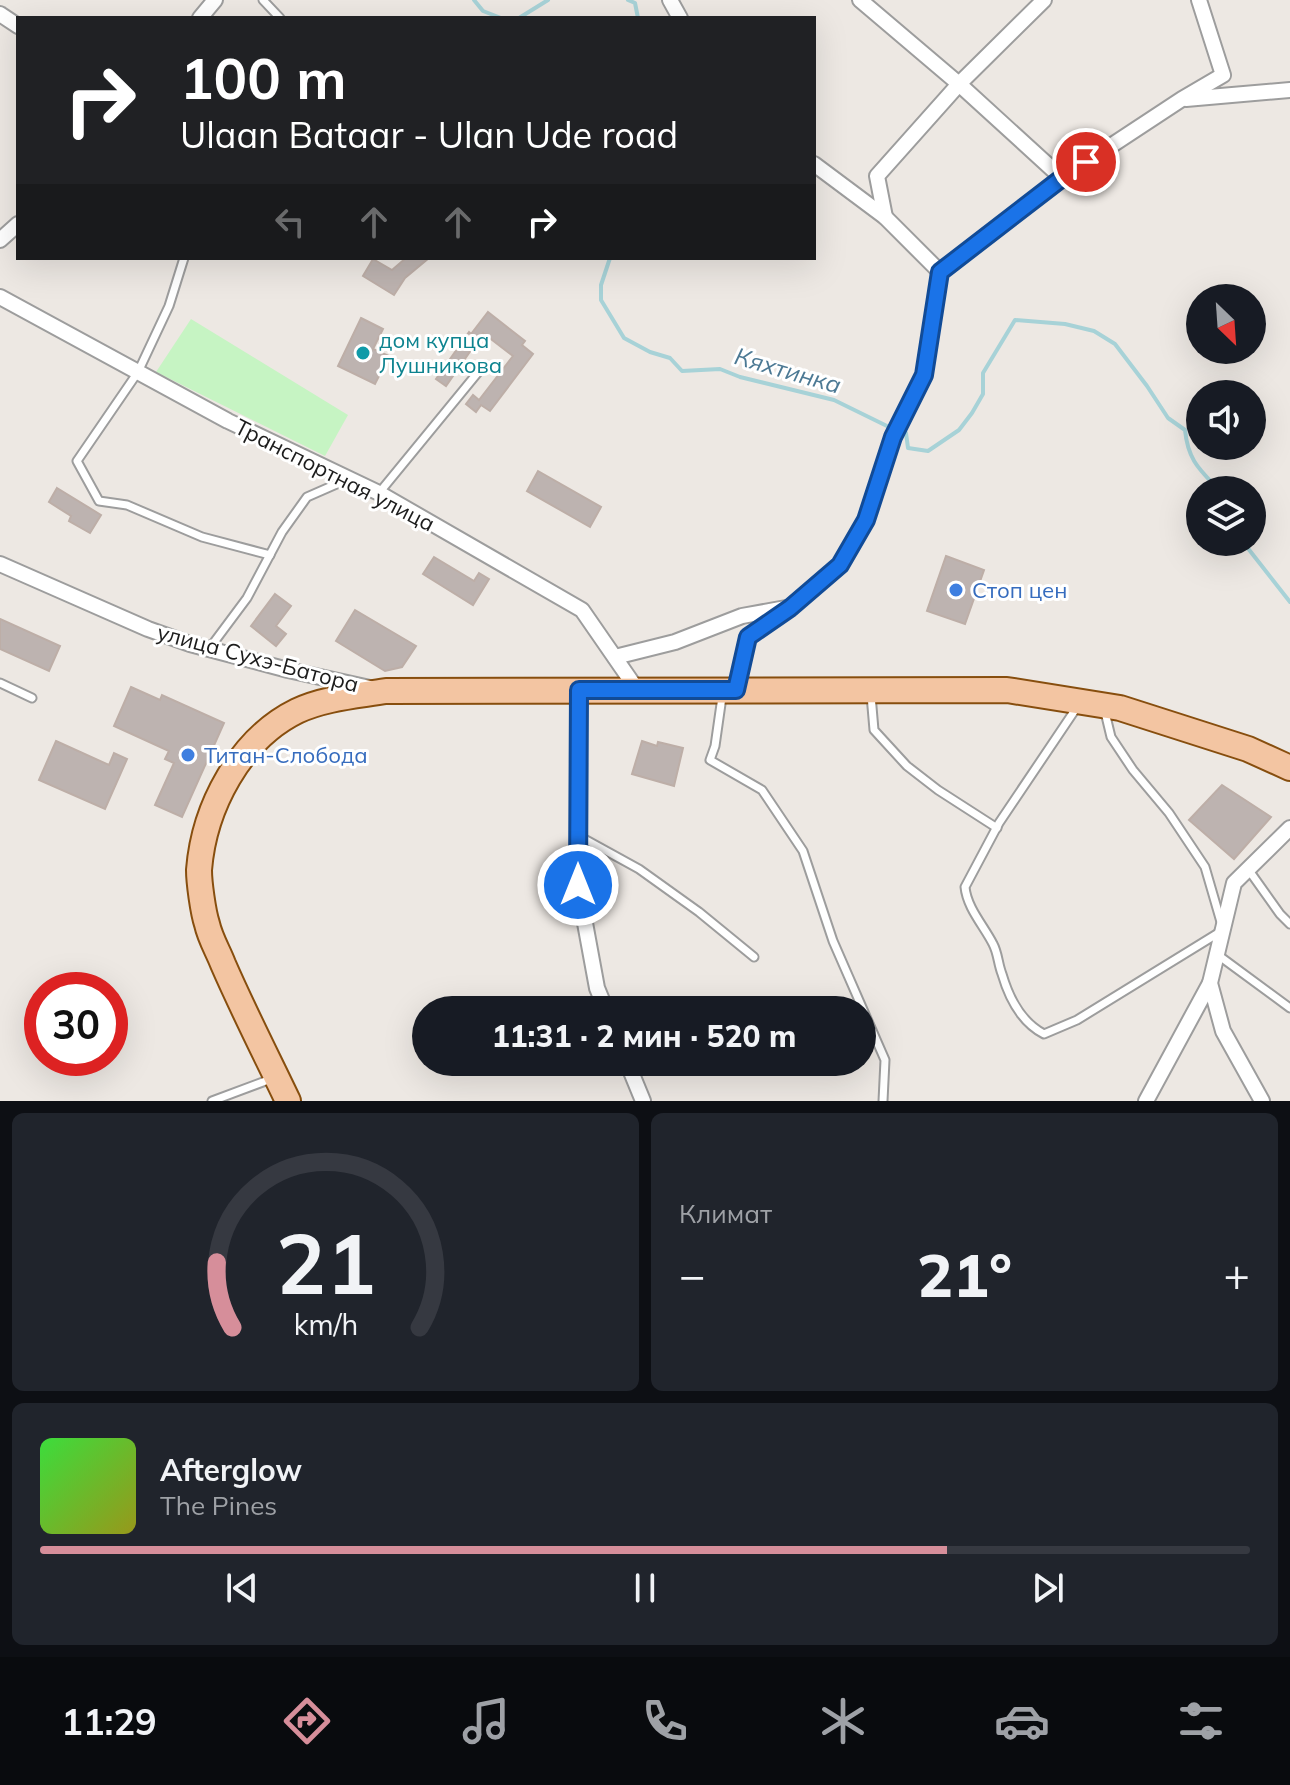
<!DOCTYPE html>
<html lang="ru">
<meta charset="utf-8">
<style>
body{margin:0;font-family:Mulish,sans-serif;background:#20242c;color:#f1f3f6;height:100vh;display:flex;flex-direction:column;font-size:30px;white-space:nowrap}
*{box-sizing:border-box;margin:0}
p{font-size:26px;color:#9ea1a6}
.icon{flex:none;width:44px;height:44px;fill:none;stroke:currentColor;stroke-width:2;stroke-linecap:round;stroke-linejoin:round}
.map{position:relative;height:1101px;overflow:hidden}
.details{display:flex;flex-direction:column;gap:12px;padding:12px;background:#0d0f14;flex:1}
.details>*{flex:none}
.banner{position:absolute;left:16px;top:16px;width:800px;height:244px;border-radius:0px;box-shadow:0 8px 32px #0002;background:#202124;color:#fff;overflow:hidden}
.needle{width:52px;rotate:155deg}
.fabs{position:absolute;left:1186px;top:284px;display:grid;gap:16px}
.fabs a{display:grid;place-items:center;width:80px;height:80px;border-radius:50%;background:#171b24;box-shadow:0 8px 32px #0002;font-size:40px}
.speed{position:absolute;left:24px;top:972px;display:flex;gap:16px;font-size:40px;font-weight:700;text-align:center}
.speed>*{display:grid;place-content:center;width:104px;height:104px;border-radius:50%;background:#171b24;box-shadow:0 8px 32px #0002;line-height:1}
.speed .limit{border:12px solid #d22;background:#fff;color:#111}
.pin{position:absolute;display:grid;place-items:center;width:68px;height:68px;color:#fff;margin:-34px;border:4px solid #fff;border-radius:50%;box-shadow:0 2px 8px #0007}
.me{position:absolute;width:88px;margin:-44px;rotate:0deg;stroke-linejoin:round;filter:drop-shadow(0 0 6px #0008)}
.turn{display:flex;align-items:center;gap:28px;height:168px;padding:0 32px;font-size:36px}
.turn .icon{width:104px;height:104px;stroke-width:2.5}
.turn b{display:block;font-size:56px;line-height:68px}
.lanes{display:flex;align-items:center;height:76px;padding:0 32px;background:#0003;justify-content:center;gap:40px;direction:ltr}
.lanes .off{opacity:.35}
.big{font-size:60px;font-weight:800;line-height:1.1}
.details .widget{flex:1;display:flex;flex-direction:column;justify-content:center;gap:12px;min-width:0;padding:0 28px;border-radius:12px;background:#20242c}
.details .dial{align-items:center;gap:0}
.dial svg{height:208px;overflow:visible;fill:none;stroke:#363941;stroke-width:7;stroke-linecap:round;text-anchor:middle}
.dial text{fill:#f1f3f6;stroke:none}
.song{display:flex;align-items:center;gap:24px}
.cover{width:96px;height:96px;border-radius:12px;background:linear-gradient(135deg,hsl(120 70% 55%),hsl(60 70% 35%))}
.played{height:8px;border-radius:4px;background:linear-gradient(90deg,#d68e9a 75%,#363941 75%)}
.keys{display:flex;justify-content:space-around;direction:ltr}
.heat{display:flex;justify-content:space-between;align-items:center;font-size:44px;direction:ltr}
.details .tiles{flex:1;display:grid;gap:12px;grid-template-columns:1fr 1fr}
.widget:last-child{grid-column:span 2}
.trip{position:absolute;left:412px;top:996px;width:464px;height:80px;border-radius:40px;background:#171b24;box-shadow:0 8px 32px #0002;font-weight:800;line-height:80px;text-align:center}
.menu{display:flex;height:128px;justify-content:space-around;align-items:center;background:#090b0e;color:#9ea1a6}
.menu .icon{width:56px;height:56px}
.menu .on{color:#d68e9a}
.menu b{font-size:36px;color:#f1f3f6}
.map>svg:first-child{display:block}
</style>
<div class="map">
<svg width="1290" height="1101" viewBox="0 0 1290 1101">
<rect width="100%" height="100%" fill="#ede8e3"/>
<polygon fill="#c6f4c3" points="191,319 348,415 325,456 156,372"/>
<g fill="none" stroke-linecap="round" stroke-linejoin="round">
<g stroke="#a7d2d7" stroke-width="4">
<polyline points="474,0 483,11 501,18"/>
<polyline points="628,0 635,3 638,18"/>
<polyline points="519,18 548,0"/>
<polyline points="610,258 601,285 601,300 624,338 650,352 670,358 682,371 720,369 740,377 834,400 889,427"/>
<path d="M 899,431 L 906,433 L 908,448 L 928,451 L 959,430 L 972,413 L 983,394 L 983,373 L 1015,320 L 1065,324 L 1094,331 L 1115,344 L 1147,386 L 1168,418 L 1185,430 C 1188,460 1199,469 1219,490"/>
<polyline points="1243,542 1290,602"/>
</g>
</g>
<g fill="#bdb3b0" stroke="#bdaea7" stroke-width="2">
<polygon points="406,258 429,258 405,278 394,295 363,276 373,259 392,270"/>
<polygon points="488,312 525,341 522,345 533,354 490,411 481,405 476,412 466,404 473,395 479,400 513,356 483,333 446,386 436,379 469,332 471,334"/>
<polygon points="361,318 383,329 373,349 389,356 375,384 338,366"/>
<polygon points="538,471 601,507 590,527 527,491"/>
<polygon points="57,488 101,515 90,533 69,521 71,516 49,502"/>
<polygon points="946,556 984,570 965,624 927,611"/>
<polygon points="434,557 474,581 479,573 489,579 473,605 423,574"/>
<polygon points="275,594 291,606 276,626 286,634 276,646 251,626"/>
<polygon points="355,610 416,646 402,667 385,671 336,641"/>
<polygon points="0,619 60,646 49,671 0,649"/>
<polygon points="131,687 160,700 162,695 224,723 182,817 155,805 174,763 165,759 169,751 114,726"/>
<polygon points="56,741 109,765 114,753 127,759 105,809 39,780"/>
<polygon points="642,741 657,746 658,742 683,748 674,786 632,774"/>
<polygon points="1222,785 1271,817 1234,859 1189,820"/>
</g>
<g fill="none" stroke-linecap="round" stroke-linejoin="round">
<defs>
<g id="lane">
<polyline points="263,0 280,18"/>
<polyline points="184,258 169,306 138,372 77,461 99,501 127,505 202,537 270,555"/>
<polyline points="379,493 484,365"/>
<polyline points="209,649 247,598 282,532 307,497 348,479"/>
<polyline points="0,683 32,698"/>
<polyline points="871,695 874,730 907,766 938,790 997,828"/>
<polyline points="722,697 715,746 710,760 762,790 803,851 833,941 885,1060 883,1101"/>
<path d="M 1077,707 L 999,823 L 965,887 C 967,908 984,926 993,944 C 998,953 998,964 1002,974 C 1009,998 1021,1022 1044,1034 L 1077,1020 L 1220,932"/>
<polyline points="1105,712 1111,737 1133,770 1169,813 1205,867 1221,922"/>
<polyline points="579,836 639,869 699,912 754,957"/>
<polyline points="1248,869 1280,914 1290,924"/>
<polyline points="1218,955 1290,1008"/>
<polyline points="212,1101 271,1079"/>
</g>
<g id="street">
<polyline points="670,0 680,18"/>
<polyline points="860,0 959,84 1062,178"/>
<polyline points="0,14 18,26"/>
<polyline points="200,18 215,0"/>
<polyline points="1186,99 1290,90"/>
<polyline points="814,164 885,217 940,272"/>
<polyline points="885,217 877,176 959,84 1044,0"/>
<polyline points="0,240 18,224"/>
<polyline points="0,297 228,421 379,493 582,610 638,691"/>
<polyline points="0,564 148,629 190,644 288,670 370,688"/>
<polyline points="615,657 675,642 742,616 786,608"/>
<polyline points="579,690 578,885 597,988 606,1010"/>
<polyline points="736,690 748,637 790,608 840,565 866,520 893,437 924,375 940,272 1062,178 1182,99 1223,75 1199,0"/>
<polyline points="627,1062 643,1101"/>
<polyline points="1146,1101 1210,983"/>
<polyline points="1262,1101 1223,1031 1210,983 1234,883 1290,828"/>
</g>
<path id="primary" d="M 288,1101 C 266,1055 243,1010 223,964 C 218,951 210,938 207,924 C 203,912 199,882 199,870 C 204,807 240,739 297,711 C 325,698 356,696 386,691 L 1007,690 L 1120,708 L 1248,749 L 1290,768"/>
</defs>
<use href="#lane" stroke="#9d9d9d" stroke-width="11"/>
<use href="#street" stroke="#9d9d9d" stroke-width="18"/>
<use href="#primary" stroke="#874e0e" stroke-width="28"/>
<use href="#lane" stroke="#fff" stroke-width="7"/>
<use href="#street" stroke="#fff" stroke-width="14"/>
<use href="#primary" stroke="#f3c5a2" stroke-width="24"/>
</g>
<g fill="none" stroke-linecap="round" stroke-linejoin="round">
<defs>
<polyline id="route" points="578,885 579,690 736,690 748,637 790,608 840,565 866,520 893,437 924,375 940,272 1062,178 1086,162"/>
</defs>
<use href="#route" stroke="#114b97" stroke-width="20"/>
<use href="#route" stroke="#1a73e8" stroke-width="14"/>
</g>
<circle fill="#0f9aa8" stroke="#fff" stroke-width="3" cx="363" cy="353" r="8"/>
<g fill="#3f7fe0" stroke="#fff" stroke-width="3">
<circle cx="956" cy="590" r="8"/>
<circle cx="188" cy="755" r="8"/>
</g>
<g text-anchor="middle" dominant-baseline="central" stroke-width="6" stroke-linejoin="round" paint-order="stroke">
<g font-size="22" fill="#0d838f" stroke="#fff" text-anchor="start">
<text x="379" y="340">дом купца<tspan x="379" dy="25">Лушникова</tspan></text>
</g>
<g font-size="22" fill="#1c1c1c" stroke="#fff">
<text transform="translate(335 475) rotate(27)">Транспортная улица</text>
<text transform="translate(258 658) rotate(15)">улица Сухэ-Батора</text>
</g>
<g font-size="22" fill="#366cbe" stroke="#fff" text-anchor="start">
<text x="972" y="590">Стоп цен</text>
<text x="204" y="755">Титан-Слобода</text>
</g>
<g font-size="24" font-style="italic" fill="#4c7994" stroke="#fff">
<text transform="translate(788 370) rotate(16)">Кяхтинка</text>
</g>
</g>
</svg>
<div class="fabs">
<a><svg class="needle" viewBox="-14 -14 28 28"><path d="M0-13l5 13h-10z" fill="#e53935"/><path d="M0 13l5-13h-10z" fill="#9ea1a6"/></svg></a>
<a><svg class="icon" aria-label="sound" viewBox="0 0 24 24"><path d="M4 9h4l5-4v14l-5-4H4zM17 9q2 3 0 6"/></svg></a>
<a><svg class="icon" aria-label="layers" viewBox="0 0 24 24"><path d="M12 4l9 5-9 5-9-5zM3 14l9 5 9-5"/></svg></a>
</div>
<div class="speed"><div class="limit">30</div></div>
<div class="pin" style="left:1086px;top:162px;background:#d93025"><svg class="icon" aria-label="arrive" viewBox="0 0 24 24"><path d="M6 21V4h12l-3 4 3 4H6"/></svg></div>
<svg class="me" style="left:578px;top:885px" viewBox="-20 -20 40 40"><circle r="17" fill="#1a73e8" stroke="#fff" stroke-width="3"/><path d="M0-11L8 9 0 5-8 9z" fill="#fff"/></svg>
<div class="trip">11:31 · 2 мин · 520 m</div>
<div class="banner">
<div class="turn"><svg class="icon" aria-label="right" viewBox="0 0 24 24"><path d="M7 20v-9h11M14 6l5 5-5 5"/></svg><div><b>100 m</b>Ulaan Bataar - Ulan Ude road</div></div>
<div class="lanes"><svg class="icon off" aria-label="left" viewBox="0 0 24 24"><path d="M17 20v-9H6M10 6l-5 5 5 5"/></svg><svg class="icon off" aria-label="ahead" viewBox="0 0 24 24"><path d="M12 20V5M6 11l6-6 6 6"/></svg><svg class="icon off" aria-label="ahead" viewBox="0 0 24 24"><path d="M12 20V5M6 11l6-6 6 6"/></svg><svg class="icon" aria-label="right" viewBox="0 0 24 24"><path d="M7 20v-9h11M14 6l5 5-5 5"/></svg></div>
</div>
</div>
<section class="details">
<div class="tiles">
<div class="widget dial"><svg viewBox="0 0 100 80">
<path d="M14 69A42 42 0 1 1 86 69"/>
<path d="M14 69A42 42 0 0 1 8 44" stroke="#d68e9a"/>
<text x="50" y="56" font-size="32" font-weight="700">21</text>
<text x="50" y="72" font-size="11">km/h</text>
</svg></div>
<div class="widget"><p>Климат</p>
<div class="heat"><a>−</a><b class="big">21°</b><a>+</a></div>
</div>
<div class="widget">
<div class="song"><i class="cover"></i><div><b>Afterglow</b><p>The Pines</p></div></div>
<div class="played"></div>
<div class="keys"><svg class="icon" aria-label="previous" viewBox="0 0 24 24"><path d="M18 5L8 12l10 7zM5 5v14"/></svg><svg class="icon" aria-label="pause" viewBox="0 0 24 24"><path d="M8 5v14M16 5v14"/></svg><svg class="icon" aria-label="next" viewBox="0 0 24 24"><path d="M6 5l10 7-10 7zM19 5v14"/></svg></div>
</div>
</div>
</section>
<nav class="menu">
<b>11:29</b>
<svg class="icon on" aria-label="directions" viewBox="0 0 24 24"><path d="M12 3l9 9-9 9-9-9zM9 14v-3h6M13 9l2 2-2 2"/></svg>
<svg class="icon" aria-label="music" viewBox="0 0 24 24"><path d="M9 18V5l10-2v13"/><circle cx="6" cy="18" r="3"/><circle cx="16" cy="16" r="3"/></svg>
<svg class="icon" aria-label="phone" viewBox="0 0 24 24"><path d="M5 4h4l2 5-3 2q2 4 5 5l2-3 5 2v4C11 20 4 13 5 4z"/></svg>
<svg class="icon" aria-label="climate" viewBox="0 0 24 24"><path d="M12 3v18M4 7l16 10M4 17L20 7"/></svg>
<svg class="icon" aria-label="car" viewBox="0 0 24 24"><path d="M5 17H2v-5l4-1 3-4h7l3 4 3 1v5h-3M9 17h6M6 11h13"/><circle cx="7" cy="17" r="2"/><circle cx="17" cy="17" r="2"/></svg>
<svg class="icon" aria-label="filters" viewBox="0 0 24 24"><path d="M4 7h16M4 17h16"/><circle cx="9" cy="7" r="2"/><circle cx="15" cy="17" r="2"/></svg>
</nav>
